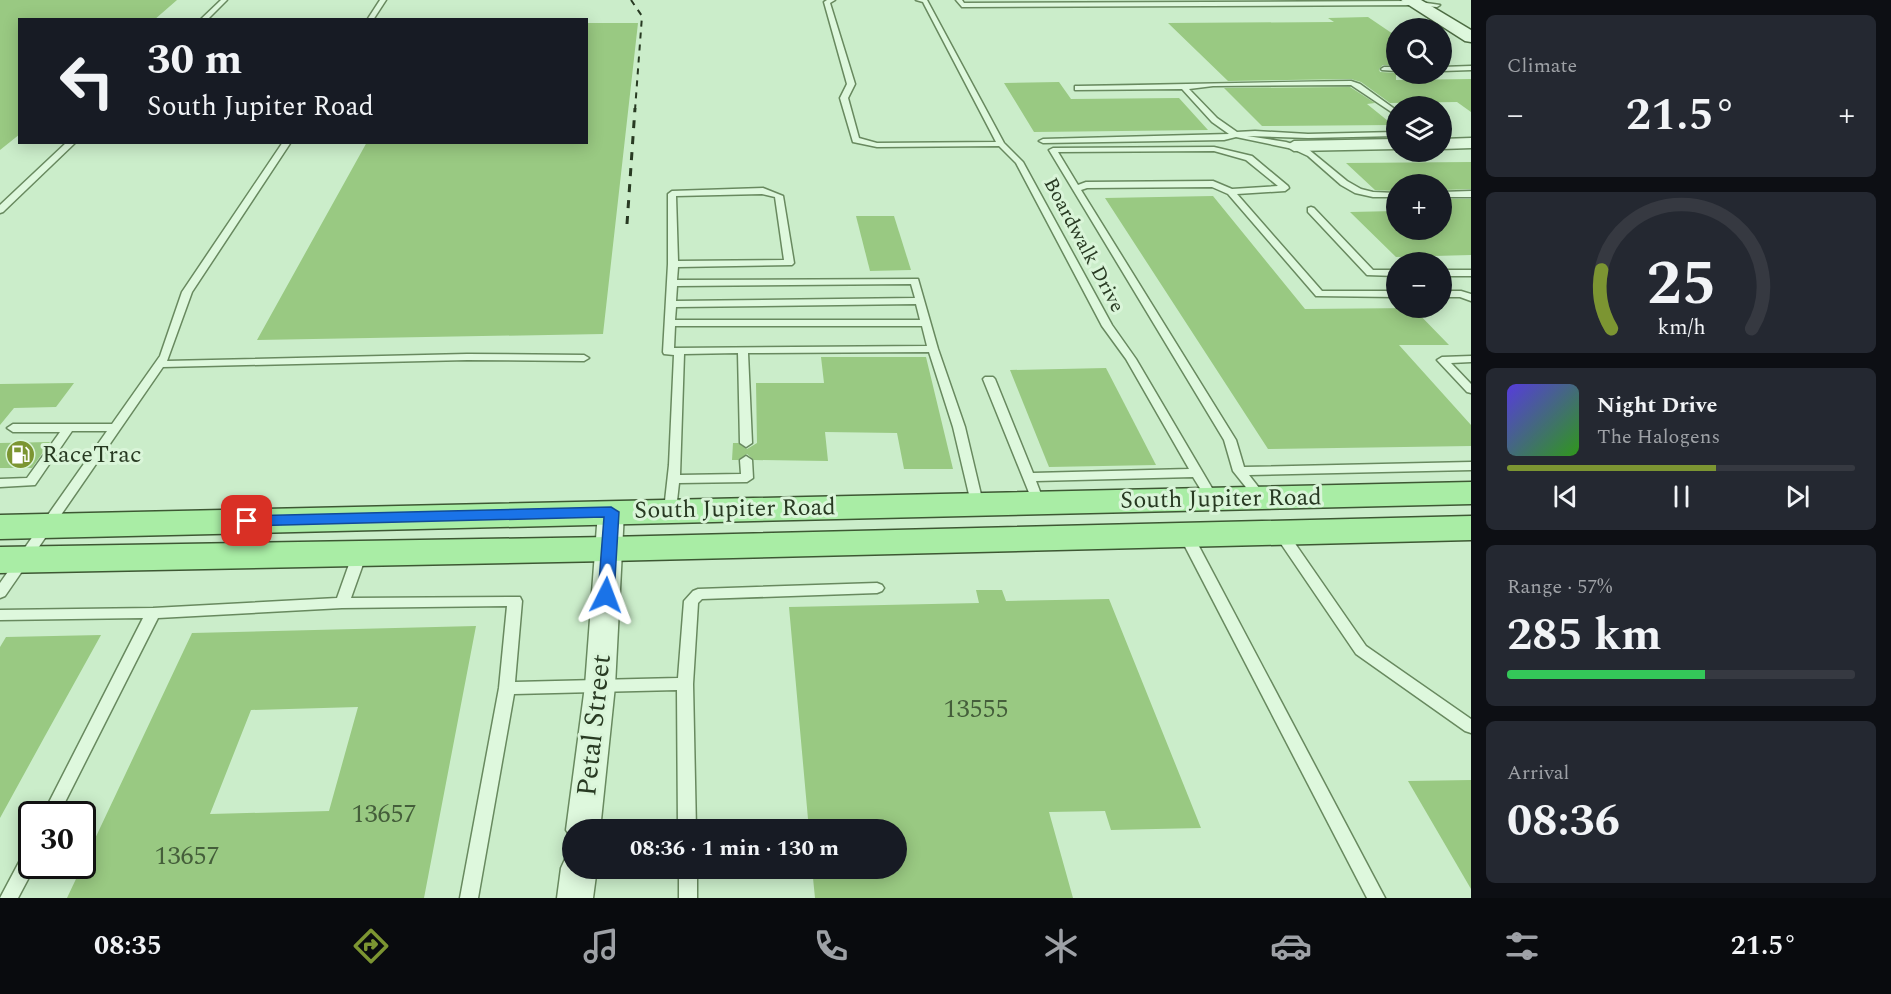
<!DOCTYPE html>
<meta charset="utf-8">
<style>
body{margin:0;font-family:Spectral,serif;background:#242831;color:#f1f3f6;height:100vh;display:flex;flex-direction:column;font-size:22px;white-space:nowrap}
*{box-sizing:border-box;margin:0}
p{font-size:20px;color:#9ea1a6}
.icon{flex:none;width:33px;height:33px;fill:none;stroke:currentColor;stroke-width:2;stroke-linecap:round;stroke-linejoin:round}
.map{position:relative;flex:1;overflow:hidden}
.sheet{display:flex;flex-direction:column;gap:15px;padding:15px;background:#0d0f14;width:420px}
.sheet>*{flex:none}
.hud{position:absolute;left:18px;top:18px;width:570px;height:126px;border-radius:0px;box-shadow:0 3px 15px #0003;background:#171b24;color:#f1f3f6;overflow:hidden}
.tools{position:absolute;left:1386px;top:18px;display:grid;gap:12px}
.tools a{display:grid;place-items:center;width:66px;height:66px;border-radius:50%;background:#171b24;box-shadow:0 3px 15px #0003;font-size:30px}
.speed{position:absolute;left:18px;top:801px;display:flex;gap:12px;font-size:30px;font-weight:700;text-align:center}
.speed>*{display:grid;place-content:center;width:78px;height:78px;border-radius:50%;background:#171b24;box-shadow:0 3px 15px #0003;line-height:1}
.speed .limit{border:3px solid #111;border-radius:9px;background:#fff;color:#111}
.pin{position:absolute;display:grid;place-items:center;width:51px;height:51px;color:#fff;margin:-26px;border-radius:12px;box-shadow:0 3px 9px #0006}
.me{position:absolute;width:66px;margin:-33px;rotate:3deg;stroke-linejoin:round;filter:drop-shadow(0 0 4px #0008)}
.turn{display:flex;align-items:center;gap:21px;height:126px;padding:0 30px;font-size:27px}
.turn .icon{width:78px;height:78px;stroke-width:2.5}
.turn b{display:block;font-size:42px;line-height:51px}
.big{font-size:45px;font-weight:700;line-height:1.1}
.sheet .tile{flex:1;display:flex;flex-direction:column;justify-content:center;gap:9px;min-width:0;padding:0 21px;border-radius:9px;background:#242831}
.sheet .dial{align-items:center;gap:0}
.dial svg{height:156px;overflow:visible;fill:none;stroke:#363941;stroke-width:7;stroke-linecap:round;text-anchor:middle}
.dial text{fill:#f1f3f6;stroke:none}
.song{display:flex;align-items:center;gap:18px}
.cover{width:72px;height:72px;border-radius:9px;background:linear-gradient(135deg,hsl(250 70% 55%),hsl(110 70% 35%))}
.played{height:6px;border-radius:3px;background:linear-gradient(90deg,#7c9532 60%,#363941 60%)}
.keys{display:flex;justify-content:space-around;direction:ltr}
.heat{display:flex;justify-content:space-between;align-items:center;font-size:33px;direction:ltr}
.charge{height:9px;border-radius:4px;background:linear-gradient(90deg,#34c759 57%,#363941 0)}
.trip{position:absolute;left:562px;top:819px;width:345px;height:60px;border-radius:30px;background:#171b24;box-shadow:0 3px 15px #0003;font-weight:700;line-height:60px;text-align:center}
.tab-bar{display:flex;height:96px;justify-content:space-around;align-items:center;background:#090b0e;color:#9ea1a6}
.tab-bar .icon{width:42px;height:42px}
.tab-bar .on{color:#7c9532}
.tab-bar b{font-size:27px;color:#f1f3f6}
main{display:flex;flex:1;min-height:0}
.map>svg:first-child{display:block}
</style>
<main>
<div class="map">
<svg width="1471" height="898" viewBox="0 0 1471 898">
<rect width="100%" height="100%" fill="#cbedca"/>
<g fill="#99c982" fill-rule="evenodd">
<polygon points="0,0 177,0 154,20 20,20 20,134 0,150"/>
<polygon points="1368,17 1396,36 1396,65 1383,65 1379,69 1380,72 1396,73 1396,80 1471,79 1471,112 1457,102 1390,103 1361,82 1351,79 1228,81 1168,23 1334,22 1328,18"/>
<polygon points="586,23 638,23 603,334 257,340 367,142 586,142"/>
<polygon points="1059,82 1071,99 1179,98 1208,130 1034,132 1004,83"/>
<polygon points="1350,87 1375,103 1367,104 1393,125 1262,126 1224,88"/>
<polygon points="1471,162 1471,189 1442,190 1442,184 1396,184 1396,191 1375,190 1346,163"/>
<polygon points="1213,196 1305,309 1413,308 1449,345 1399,345 1471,425 1471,446 1268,449 1105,198"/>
<polygon points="1442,199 1471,199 1471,255 1396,257 1350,212 1396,211 1396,230 1442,230"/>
<polygon points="856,216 894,216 911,270 870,271"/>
<polygon points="821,357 926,357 953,469 904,469 897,433 825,432 828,461 754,460 747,454 738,460 732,460 733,443 738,443 747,449 757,443 756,383 824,383"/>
<polygon points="1106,368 1156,465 1049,467 1010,370"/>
<polygon points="74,383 56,407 14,408 0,425 0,384"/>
<polygon points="50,442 32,468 0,468 0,443"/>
<polygon points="976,590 1002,590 1006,601 1109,599 1201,828 1111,830 1105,811 1049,812 1073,898 815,898 812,868 897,868 897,830 809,830 789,607 979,603"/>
<path d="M 476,626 L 424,898 L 67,898 L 192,633 ZM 358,707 L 329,811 L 210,814 L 251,710 Z"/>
<polygon points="101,635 45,736 0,818 0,647 6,637"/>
<polygon points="1471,780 1471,889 1408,781"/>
</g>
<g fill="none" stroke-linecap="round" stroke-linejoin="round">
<defs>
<g id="lane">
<polygon points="221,0 227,0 207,20 200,20"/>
<polygon points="380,0 386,0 373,20 367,20"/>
<polygon points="827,0 835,0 830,3 855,84 848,98 859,138 877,143 996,142 925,6 923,2 916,0 927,0 1004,143 1023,162 1112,325 1136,359 1219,500 1217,503 1209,503 1193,477 1036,481 1044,502 1042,505 1034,505 983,379 985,377 993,377 995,379 1033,473 1189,469 1126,359 1102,326 1016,163 999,146 877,147 853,142 840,98 847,84 824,2"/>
<polygon points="956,0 962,0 964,3 1413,1 1440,5 1437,7 1413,5 962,7"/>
<polygon points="1471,66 1471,70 1442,71 1442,67"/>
<polygon points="1384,67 1396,67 1396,71 1382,70 1381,69"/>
<path d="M 1351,81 L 1360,84 L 1396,110 L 1396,115 L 1351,85 L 1213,86 L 1189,89 L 1217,118 L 1237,132 L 1255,131 L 1308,134 L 1396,132 L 1396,136 L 1308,138 L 1247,136 L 1286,142 L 1308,149 L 1347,181 L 1361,189 L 1373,192 L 1396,193 L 1396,197 L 1373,197 L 1355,193 L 1341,185 L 1308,156 L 1293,149 L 1236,137 L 1224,140 L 1043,143 L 1039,141 L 1043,139 L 1229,134 L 1212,122 L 1182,89 L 1075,90 L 1075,86 L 1078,86 C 1169,85 1260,82 1351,81 Z"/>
<polygon points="67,142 76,142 3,212 0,213 0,205"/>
<polygon points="283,142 291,142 192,292 167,361 467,354 584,355 589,358 584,361 467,360 163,367 5,596 0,598 0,583 107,431 72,431 35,485 0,487 0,479 27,478 60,432 13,432 7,428 13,424 112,424 160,356 182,292"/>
<path d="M 1214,147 L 1252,156 L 1288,186 L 1289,188 L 1285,191 L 1237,194 L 1322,291 L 1396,291 L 1396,297 L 1316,296 L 1228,194 L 1212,187 L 1087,188 L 1081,190 L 1236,440 L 1244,467 L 1471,462 L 1471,470 L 1249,475 L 1267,498 L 1261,502 L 1257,501 L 1233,471 L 1224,440 L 1049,150 L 1053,148 ZM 1214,151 L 1246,160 L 1278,186 L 1232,189 L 1213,181 L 1086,182 L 1078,185 L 1058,152 Z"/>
<path d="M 763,188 L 783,196 L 794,263 L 792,265 L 678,267 L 677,280 L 918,279 L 938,349 L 965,427 L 983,503 L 982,506 L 977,507 L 971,503 L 953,427 L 929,352 L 748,353 L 752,443 L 746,447 L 740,443 L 738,353 L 684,354 L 680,475 L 741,474 L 740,460 L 746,456 L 752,460 L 753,478 L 747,482 L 679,483 L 676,510 L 670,514 L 665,513 L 664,510 L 669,465 L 674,355 L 664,354 L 663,352 L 668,264 L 668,194 L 672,191 ZM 762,194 L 775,197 L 784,260 L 678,261 L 676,196 ZM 911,284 L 915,298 L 676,301 L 677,286 ZM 916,304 L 920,320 L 675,320 L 676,307 ZM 675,326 L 922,326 L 927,346 L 674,348 Z"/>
<polygon points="1471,191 1471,197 1442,197 1442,192"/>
<polygon points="1311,207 1314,208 1373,270 1396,270 1396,276 1367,275 1308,212 1308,208"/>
<rect x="1442" y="270" width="29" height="6"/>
<polygon points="1442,291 1461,291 1471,294 1471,301 1460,297 1442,297"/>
<polygon points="1471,356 1471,362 1451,363 1471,384 1471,393 1467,392 1437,360 1442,357"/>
<polygon points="1280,528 1285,529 1366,646 1471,719 1471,733 1465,731 1356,654 1273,532"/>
<polygon points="1186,531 1191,532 1193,535 1385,898 1367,898 1179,535 1181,532"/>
<polygon points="360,548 365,550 367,553 351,598 520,597 522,601 515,682 678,678 684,601 693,591 698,589 877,583 882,585 884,588 882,591 877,593 702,599 698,603 693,684 696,830 678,830 677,690 514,694 478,898 460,898 499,688 507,606 342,608 158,618 59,814 43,814 143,618 0,620 0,610 153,608 337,598 353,553 355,550"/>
<polygon points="32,847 32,866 35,866 18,898 0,898 26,849"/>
<rect x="679" y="868" width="18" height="30"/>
</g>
<g id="street">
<polygon points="1471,138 1471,148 1442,149 1442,139"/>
<polygon points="1396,139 1396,149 1294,151 1286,146 1294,141"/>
<polygon points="611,504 620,506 624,512 615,686 600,830 573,830 573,841 566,830 585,686 598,512 602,506"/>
<polygon points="573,855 573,868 597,868 593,898 557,898 561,868 566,857"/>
</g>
<polygon id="secondary" points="1401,0 1421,0 1471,30 1471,42 1465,41"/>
<g id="primary">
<polygon points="1471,482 1471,504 0,539 0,515"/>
<polygon points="1471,516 1471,540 608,561 0,573 0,547 608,537"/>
</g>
</defs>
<use href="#lane" stroke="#68895f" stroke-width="3"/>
<use href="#street" stroke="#68895f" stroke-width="3"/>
<use href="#secondary" stroke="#4c6b42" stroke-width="3"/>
<use href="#primary" stroke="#3d5733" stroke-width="3"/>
<use href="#lane" fill="#def8dd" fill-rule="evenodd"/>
<use href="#street" fill="#def8dd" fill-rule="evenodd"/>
<use href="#secondary" fill="#def8dd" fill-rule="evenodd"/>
<use href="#primary" fill="#a9eda5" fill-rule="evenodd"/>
<polyline stroke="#283a22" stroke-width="2" stroke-dasharray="6 6" stroke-linecap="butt" points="631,0 642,16 635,110"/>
<polyline stroke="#283a22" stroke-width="3" stroke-dasharray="8 8" stroke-linecap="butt" points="627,224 635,108"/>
</g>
<polygon fill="#1a73e8" stroke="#114b97" stroke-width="1.5" points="611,507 619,512 614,595 611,599 600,599 598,595 604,517 247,526 240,521 247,516"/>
<defs>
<symbol id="fuel-disc" viewBox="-11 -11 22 22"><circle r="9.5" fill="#7c9532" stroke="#daf5d9"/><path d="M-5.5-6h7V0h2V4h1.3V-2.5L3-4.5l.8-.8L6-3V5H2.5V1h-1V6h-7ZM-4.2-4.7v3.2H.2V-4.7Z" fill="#fff"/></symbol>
</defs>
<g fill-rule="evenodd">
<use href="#fuel-disc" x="4" y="438" width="33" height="33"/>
</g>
<g text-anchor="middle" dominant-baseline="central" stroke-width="6" stroke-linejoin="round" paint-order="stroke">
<g font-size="20" fill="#283a22" stroke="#daf5d9">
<text transform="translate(1084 245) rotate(62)">Boardwalk Drive</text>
</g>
<g font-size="24" fill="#283a22" stroke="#daf5d9" text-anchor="start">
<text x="42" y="455">RaceTrac</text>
</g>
<g font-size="24" fill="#283a22" stroke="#daf5d9">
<text transform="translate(1221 499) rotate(-1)">South Jupiter Road</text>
<text transform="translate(735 509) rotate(-1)">South Jupiter Road</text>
</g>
<g font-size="26" fill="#445e3a">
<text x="976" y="709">13555</text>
<text x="384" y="814">13657</text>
<text x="187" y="856">13657</text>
</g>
<g font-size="28" fill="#283a22" stroke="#daf5d9">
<text transform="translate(594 725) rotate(-84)">Petal Street</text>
</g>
</g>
</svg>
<div class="tools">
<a><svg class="icon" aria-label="search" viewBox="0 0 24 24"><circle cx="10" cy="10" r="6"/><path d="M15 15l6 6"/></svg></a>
<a><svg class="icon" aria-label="layers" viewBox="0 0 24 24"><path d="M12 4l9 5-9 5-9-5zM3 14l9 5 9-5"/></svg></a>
<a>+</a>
<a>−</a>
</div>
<div class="speed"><div class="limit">30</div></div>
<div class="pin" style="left:247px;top:521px;background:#d93025"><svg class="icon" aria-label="arrive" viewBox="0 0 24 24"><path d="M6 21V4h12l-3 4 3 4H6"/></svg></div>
<svg class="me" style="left:606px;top:595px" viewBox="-20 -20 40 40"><path d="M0-17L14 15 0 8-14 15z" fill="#1a73e8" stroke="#fff" stroke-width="4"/></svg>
<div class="trip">08:36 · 1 min · 130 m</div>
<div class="hud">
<div class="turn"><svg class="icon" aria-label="left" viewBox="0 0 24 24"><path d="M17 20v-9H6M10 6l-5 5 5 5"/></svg><div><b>30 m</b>South Jupiter Road</div></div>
</div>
</div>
<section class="sheet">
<div class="tile"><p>Climate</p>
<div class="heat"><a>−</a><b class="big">21.5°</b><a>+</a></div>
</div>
<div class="tile dial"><svg viewBox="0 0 100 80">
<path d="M14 69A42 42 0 1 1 86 69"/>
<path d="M14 69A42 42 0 0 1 9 39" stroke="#7c9532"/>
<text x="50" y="56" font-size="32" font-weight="700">25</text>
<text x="50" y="72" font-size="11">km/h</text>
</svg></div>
<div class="tile">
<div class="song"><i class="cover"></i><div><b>Night Drive</b><p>The Halogens</p></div></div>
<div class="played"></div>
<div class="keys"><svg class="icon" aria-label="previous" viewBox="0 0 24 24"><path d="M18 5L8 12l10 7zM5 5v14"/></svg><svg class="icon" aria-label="pause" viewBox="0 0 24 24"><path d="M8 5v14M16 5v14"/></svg><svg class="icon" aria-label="next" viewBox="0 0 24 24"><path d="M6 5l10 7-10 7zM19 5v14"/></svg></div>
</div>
<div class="tile"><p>Range · 57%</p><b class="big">285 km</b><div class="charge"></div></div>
<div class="tile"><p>Arrival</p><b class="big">08:36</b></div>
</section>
</main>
<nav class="tab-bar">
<b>08:35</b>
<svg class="icon on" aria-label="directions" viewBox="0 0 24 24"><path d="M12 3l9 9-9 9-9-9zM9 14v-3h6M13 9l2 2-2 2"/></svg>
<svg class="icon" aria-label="music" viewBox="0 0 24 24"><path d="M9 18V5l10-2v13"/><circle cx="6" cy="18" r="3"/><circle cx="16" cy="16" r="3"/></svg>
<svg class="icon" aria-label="phone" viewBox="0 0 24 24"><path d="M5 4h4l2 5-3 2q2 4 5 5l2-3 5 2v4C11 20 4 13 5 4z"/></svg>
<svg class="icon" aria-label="climate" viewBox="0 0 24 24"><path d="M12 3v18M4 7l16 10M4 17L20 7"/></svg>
<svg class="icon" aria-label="car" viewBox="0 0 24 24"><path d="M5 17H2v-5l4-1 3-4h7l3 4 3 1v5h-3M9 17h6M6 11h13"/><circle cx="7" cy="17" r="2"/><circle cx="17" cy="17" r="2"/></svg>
<svg class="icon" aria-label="filters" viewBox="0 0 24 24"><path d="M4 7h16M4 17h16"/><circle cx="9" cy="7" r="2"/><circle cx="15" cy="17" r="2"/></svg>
<b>21.5°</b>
</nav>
